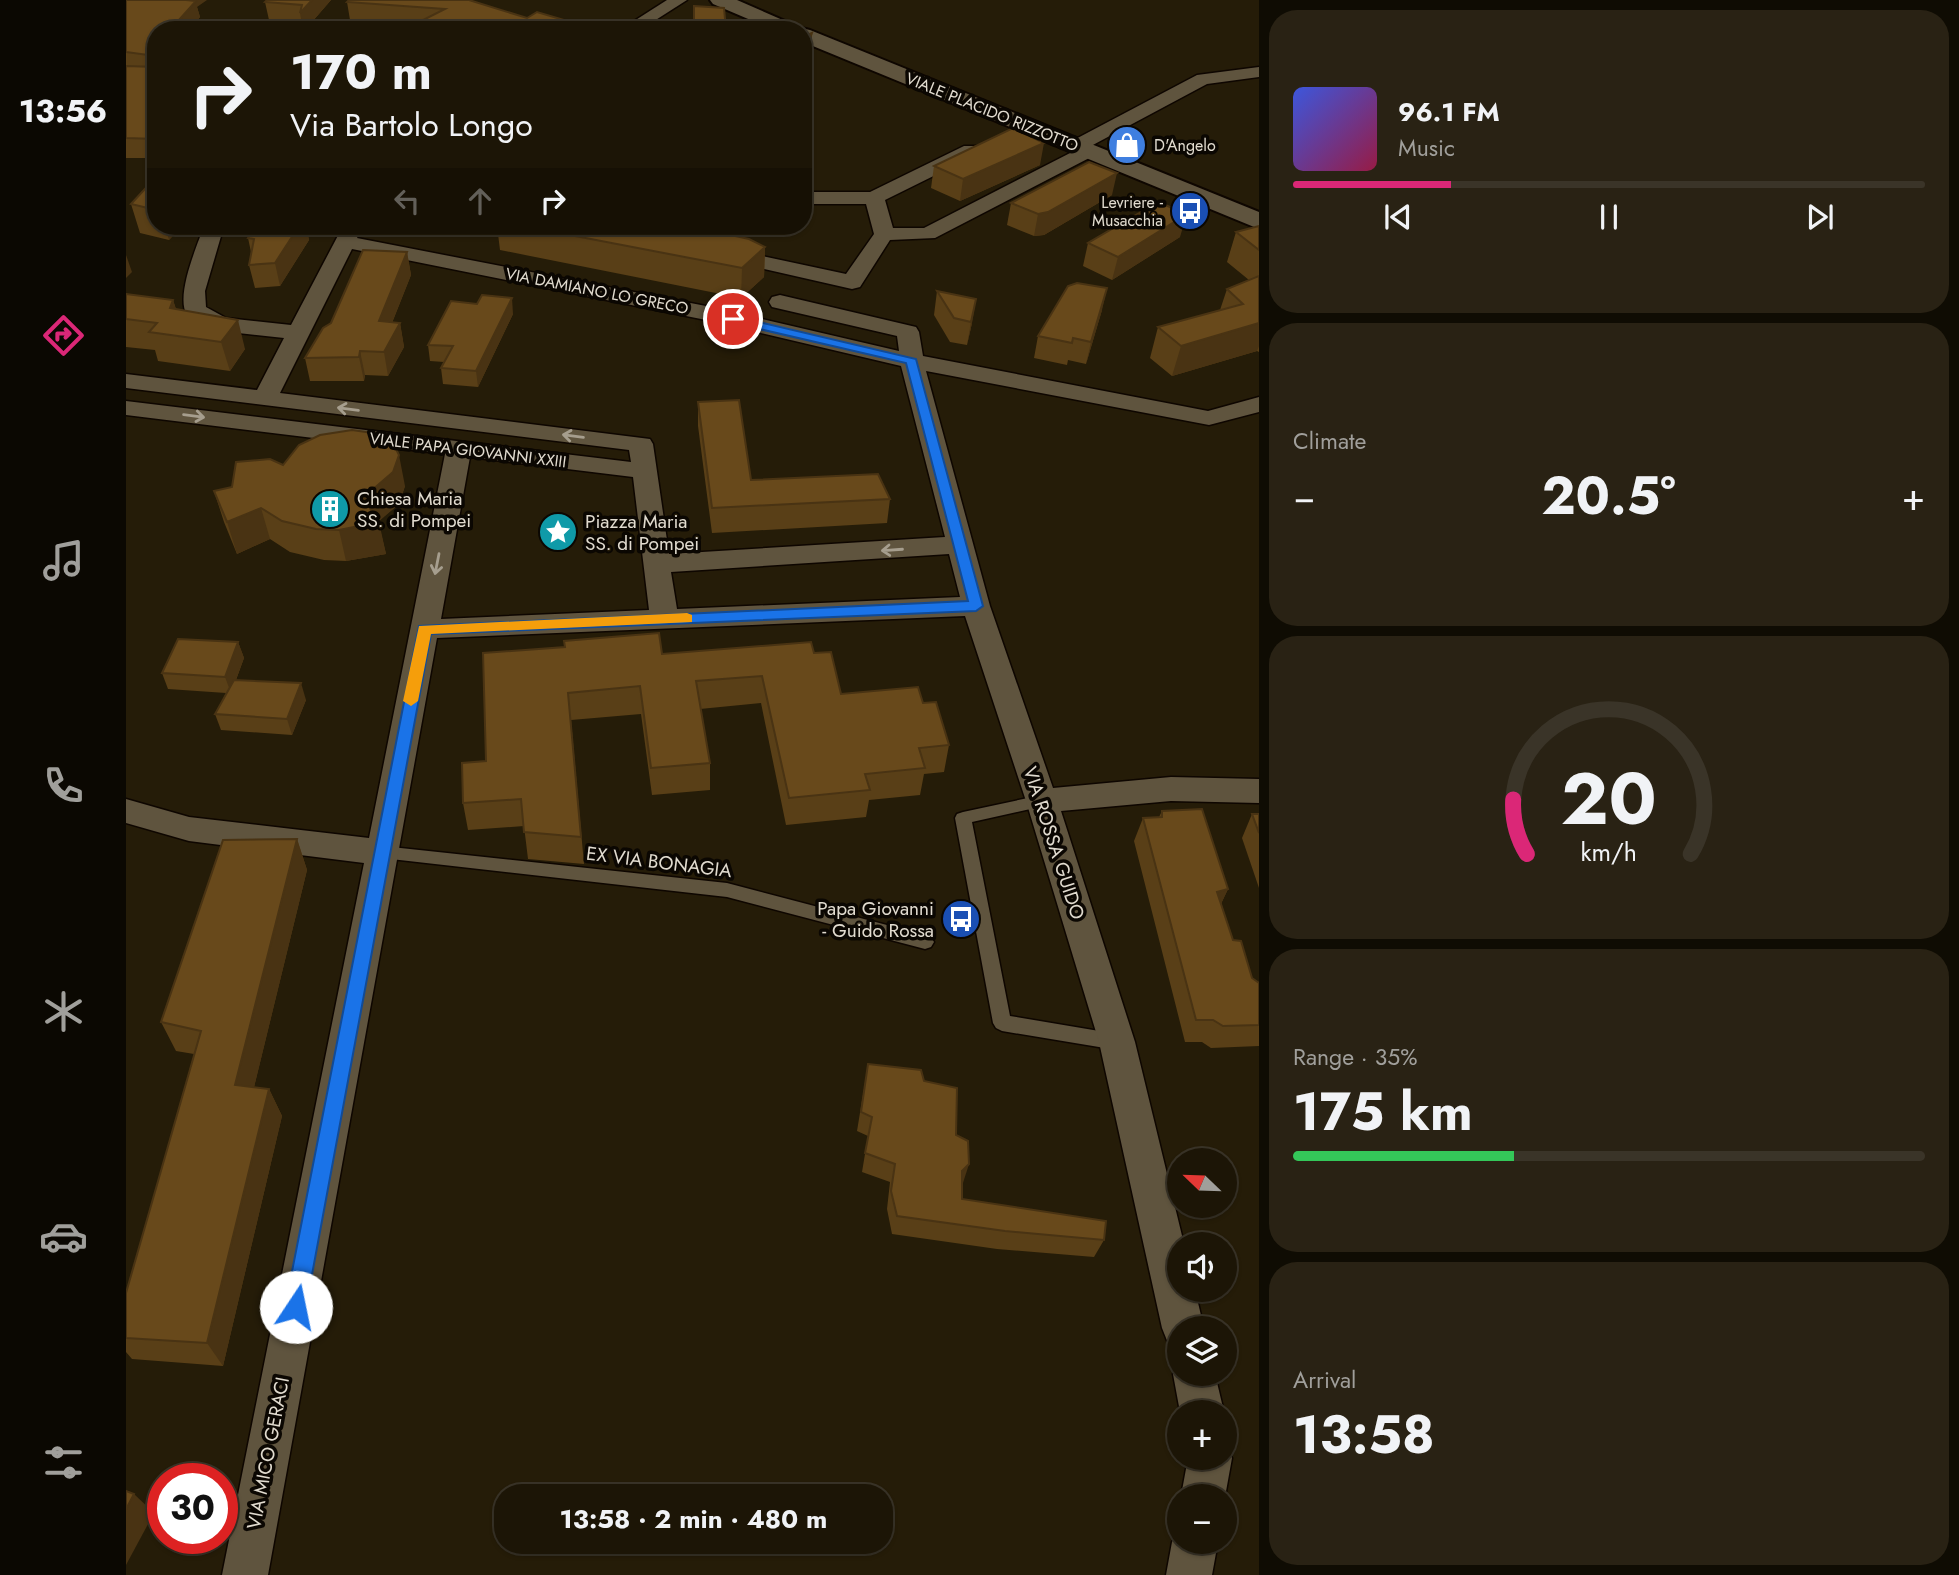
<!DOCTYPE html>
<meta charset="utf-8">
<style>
body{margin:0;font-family:Jost,sans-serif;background:#292214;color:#f1f3f6;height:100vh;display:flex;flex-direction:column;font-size:26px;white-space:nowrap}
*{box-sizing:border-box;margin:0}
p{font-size:23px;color:#a09f9b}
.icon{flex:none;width:38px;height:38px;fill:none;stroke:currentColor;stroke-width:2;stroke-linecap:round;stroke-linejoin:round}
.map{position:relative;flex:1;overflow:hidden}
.side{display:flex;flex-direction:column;gap:10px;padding:10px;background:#0f0c03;width:700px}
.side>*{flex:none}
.guide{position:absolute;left:21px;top:21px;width:665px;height:214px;border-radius:28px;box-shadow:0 2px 5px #0004,0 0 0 2px #3a3428;background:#1c1506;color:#f1f3f6;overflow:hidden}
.needle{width:46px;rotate:293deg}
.fabs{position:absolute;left:1041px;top:1148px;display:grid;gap:14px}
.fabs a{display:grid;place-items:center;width:70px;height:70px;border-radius:50%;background:#1c1506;box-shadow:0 2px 5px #0004,0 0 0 2px #3a3428;font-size:35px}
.speed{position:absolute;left:21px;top:1463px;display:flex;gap:14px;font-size:35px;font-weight:700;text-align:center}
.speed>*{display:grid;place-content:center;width:91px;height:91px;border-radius:50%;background:#1c1506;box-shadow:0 2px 5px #0004,0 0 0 2px #3a3428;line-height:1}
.speed .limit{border:10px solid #d22;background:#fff;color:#111}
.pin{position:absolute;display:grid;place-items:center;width:60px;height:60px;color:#fff;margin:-30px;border:4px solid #fff;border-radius:50%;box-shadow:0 2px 7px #0007}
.me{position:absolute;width:77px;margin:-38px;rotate:11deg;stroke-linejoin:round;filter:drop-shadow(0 0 5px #0008)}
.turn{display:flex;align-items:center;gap:24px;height:147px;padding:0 28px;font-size:32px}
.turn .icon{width:91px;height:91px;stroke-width:2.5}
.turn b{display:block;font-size:49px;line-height:60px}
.lanes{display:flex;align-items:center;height:66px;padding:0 28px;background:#0003;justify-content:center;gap:35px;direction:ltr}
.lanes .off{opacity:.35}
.big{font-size:52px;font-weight:700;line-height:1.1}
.side .tile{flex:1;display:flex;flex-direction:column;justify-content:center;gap:10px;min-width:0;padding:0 24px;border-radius:28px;background:#292214}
.side .dial{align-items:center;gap:0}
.dial svg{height:182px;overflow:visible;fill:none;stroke:#3a3428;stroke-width:7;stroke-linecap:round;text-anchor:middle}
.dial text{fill:#f1f3f6;stroke:none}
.song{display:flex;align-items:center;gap:21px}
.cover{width:84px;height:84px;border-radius:10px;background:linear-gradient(135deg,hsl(230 70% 55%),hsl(340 70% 35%))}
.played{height:7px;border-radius:4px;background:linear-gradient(90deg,#db2777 25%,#3a3428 25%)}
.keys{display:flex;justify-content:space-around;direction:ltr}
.heat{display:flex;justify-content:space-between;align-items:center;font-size:38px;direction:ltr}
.charge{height:10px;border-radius:5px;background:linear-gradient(90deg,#34c759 35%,#3a3428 0)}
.trip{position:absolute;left:368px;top:1484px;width:399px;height:70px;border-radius:28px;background:#1c1506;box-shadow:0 2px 5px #0004,0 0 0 2px #3a3428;font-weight:700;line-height:70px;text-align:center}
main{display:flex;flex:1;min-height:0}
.tab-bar{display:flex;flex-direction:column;width:126px;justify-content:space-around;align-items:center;background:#0b0802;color:#a09f9b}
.tab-bar .icon{width:49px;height:49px}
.tab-bar .current{color:#db2777}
.tab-bar b{font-size:32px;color:#f1f3f6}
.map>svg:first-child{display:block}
</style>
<main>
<nav class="tab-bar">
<b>13:56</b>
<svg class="icon current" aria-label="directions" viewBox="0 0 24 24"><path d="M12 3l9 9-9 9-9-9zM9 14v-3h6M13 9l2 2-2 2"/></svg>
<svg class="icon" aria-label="music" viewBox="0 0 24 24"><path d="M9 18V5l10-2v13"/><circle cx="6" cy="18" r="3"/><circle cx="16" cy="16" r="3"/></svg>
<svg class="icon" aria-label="phone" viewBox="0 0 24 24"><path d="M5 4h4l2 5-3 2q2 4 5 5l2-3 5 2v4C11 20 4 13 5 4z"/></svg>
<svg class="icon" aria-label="climate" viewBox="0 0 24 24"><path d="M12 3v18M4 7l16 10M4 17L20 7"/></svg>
<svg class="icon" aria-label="car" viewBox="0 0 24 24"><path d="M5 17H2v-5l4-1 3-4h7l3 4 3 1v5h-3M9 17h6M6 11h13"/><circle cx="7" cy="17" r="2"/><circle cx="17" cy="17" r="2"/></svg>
<svg class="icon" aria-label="filters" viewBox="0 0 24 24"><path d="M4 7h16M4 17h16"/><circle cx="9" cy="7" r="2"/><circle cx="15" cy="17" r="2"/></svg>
</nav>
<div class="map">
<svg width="1133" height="1575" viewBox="0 0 1133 1575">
<rect width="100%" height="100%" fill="#251c08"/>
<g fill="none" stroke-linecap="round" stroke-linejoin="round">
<defs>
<g id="service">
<polygon points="916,795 922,797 924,801 922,805 846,822 884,1016 991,1034 997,1036 1000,1042 997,1048 991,1050 876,1031 870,1028 867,1023 829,818 831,814 837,812"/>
<polygon points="256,846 601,883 799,935 805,937 808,942 805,947 799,949 601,897 256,858 250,857 248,852 250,847"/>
</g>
<g id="minor">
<polygon points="541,0 561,0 514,30 494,30"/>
<polygon points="1133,67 1133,77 1081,84 965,146 972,151 969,155 809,238 764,240 734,287 726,289 599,260 591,259 588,254 591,249 599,248 720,274 748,234 740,204 677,204 677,192 744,192 838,146 852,146 855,150 852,154 759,200 767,228 798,228 948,151 941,146 944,142 1071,75"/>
<path d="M 78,226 L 98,226 L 79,291 L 80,307 L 100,318 L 165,325 L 217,226 L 237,226 L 231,238 L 580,306 L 773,351 L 771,336 L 646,307 L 643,302 L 646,297 L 654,295 L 790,327 L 793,332 L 797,356 L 1082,411 L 1133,397 L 1133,412 L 1083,425 L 800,371 L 864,606 L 927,788 L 1045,777 L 1133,779 L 1133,803 L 1045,801 L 935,811 L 1009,1042 L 1058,1244 L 1054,1244 L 1054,1290 L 1069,1290 L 1078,1328 L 1054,1328 L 1054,1348 L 1042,1343 L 1036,1328 L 973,1042 L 900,801 L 839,616 L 311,638 L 142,1575 L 96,1575 L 238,863 L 63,841 L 0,823 L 0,799 L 63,817 L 243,838 L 319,454 L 0,415 L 0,401 L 505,462 L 503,450 L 0,388 L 0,374 L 131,390 L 158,338 L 94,331 L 61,315 C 49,296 71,246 78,226 ZM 226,249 L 580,320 L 775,366 L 819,537 L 543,554 L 527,444 L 524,439 L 154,393 ZM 344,457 L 507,477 L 523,610 L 315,619 ZM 823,554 L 834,597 L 551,609 L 545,572 Z"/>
<polygon points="1053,1359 1054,1374 1089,1374 1098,1412 1054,1412 1047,1374"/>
<polygon points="1099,1442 1106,1458 1099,1497 1055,1496 1062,1458 1099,1458"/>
<polygon points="1053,1526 1054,1542 1092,1542 1086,1575 1040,1575 1046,1542"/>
</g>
<polygon id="tertiary" points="584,0 611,0 675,28 684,30 1133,212 1133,229 677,42 677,30 648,30 587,4"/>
</defs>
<use href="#service" stroke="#0e0600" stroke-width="3"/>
<use href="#minor" stroke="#0e0600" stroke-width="3"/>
<use href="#tertiary" stroke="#0e0600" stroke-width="4"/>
<use href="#service" fill="#5f543e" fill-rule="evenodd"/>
<use href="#minor" fill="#5f543e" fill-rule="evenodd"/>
<use href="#tertiary" fill="#5f543e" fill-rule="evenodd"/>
</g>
<g fill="#593f17">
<polygon points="0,0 71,7 74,17 63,30 30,30 30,158 0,158"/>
<polygon points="141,0 205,0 179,30 177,30 176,23 143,20 139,2"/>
<polygon points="343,0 401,18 472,30 269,30 225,26 221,2"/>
<polygon points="914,165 834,201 805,188 808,166"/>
<polygon points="30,177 30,226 56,226 43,240 14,233 5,204"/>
<polygon points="986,195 918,235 908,236 881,225 885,203"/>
<polygon points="130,226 180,226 183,240 154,286 129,288 123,265 125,252 122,238"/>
<polygon points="371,226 564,226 639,247 638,277 615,298 374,250"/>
<polygon points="1133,226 1133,352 1131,351 1046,376 1024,358 1032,327 1094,310 1101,289 1123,280 1101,262 1110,232"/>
<polygon points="1054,237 986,280 957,266 962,243"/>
<polygon points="281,252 285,275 266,323 274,323 278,347 262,376 239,375 238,381 184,381 179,358 205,323"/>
<polygon points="811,291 846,323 841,345 824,342 808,315"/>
<polygon points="0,294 47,300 50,309 119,349 104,371 32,361 29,350 0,347"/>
<polygon points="976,310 960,364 942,360 941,365 908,358 912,336"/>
<polygon points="387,314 352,387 317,384 315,368 318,362 304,361 302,345"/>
<polygon points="572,402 625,480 764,499 761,523 586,533 572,426"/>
<polygon points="157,465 279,486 273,504 252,521 260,554 220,561 198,560 164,552 144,539 111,554 98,522 88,491 106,487"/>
<polygon points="112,642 118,658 110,680 180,700 166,735 95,730 89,714 100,693 42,689 36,673"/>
<polygon points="357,653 536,654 688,653 715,694 797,703 823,745 818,772 798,774 794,795 743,800 740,817 660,825 635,703 574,709 584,763 584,790 526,795 515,714 445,720 458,864 402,859 398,826 342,830 337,803 360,761"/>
<polygon points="1036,811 1102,889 1095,904 1107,940 1126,978 1133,983 1133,1046 1085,1048 1076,1042 1059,1042 1008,841 1017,818 1033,817"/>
<polygon points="1126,814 1133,814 1133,888 1116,838"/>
<polygon points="171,839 181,870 128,1087 143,1089 156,1116 97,1366 6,1359 0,1352 0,1293 68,1054 50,1051 35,1022"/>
<polygon points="742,1064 798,1081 830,1135 837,1183 836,1199 978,1240 968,1257 871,1249 766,1234 761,1209 764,1182 736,1172 742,1136 731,1131"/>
</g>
<g fill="#493313">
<polygon points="56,0 81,0 71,7 74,17 63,30 44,30"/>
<polygon points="186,0 205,0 179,30 177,30 174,13"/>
<polygon points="686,33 685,56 677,77 677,57"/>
<polygon points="30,46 30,68 26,72 22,55"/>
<polygon points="918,143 914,165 834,201 837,179"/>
<polygon points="991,173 986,195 918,235 908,236 912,214"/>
<polygon points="1061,214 1054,237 986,280 992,257"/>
<polygon points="39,226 56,226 43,240"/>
<polygon points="173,226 180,226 183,240 154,286 149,263"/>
<polygon points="639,247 638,277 615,298 616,268"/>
<polygon points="281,252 285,275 257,345 253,321"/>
<polygon points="0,255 6,272 0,278"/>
<polygon points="981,288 976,310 960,364 965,342"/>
<polygon points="386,298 387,314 352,387 350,371"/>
<polygon points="850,299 846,323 841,345 845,322"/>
<polygon points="47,300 56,329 53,338 44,308"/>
<polygon points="112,320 119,349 104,371 95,342"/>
<polygon points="274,323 278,347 262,376 258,352"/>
<polygon points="1133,323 1133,346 1131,351 1046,376 1055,346"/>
<polygon points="234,351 239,375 238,381 233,357"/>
<polygon points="273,455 279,486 273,504 251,523 253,522 260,554 220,561 213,530 237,498"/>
<polygon points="135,508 144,539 111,554 101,522"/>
<polygon points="112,642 118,658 105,693 99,677"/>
<polygon points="175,683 180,700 166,735 161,719"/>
<polygon points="171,839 181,870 122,1112 109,1085"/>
<polygon points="1102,889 1091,912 1091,892"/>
<polygon points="143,1089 156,1116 97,1366 81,1343"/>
<polygon points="843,1164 837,1183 830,1190 836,1171"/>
<polygon points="8,1494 28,1513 0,1565 0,1509"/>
</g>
<g fill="#68491b" stroke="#493313" stroke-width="2">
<polygon points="0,0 60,0 70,1 44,30 30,30 30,46 22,55 0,52"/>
<polygon points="141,0 186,0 174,13 176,5 139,2"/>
<polygon points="223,0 343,0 401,18 411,12 472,30 306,30 289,24 319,9 221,2"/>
<polygon points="568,6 598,8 600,30 568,30"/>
<polygon points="686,33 677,57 677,37"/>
<polygon points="0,66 30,67 30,139 0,138"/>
<polygon points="887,128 918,143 837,179 808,166"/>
<polygon points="963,162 991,173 922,212 912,214 885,203"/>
<polygon points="30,177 30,210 5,204"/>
<polygon points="1032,202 1061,214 992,257 962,243"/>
<polygon points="130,226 173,226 149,263 123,265 128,239 122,238"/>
<polygon points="397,226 564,226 623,239 639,247 616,268"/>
<polygon points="1133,226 1133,250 1110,232"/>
<polygon points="237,250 281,252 253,321 274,323 258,352 234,351 233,357 179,358 197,328 205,323"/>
<polygon points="1133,276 1133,323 1055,346 1032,327 1117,304 1101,289"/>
<polygon points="951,283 981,288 965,342 947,338 946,343 912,336 942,286"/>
<polygon points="811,291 850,299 845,322 828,318"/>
<polygon points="0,294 47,300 44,308 112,320 95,342 23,332 31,323 0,319"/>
<polygon points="356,295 386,298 350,371 315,368 327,346 302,345 325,301 351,304"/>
<polygon points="613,400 625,480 752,474 764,499 586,508 572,402"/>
<polygon points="226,430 254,434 268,445 273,455 267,472 237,498 253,522 213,530 190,529 156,521 135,508 101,522 88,491 106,487 110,462 144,459 157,465 173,445 194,435"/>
<polygon points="533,633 536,654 685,642 688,653 705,652 715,694 792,687 797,703 810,702 823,745 793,748 799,768 739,774 744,790 663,798 636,676 570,681 584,763 525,768 514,686 442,693 455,837 398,832 395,799 337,803 336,763 360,761 357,653 439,647 438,641"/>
<polygon points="52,639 112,642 99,677 36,673"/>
<polygon points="108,680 175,683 161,719 89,714"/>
<polygon points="1076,809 1102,889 1091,892 1107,940 1115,941 1126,978 1133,983 1133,1025 1097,1026 1087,1020 1070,1020 1017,818 1036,817 1036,811"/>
<polygon points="1126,814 1133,814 1133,833"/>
<polygon points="171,839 109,1085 143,1089 81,1343 0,1338 0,1293 75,1031 35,1022 97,840"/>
<polygon points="742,1064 795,1070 798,1081 831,1088 830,1135 842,1141 843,1164 836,1171 836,1199 980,1221 978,1240 879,1231 771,1216 765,1191 769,1164 739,1153 746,1117 735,1112"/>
<polygon points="0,1491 8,1494 0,1509"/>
</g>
<defs><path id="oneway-shaft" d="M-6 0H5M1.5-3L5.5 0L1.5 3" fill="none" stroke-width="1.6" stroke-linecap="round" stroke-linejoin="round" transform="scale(1.75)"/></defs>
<g stroke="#a69e8e">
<use href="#oneway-shaft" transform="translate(222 409) rotate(-173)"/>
<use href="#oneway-shaft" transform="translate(68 416) rotate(7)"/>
<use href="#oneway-shaft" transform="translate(447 436) rotate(-173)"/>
<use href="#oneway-shaft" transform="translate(766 550) rotate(176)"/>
<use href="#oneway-shaft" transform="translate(311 564) rotate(101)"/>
</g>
<polygon fill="#1a73e8" stroke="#114b97" stroke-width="2" points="607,316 790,359 857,606 850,611 305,634 180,1307 177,1314 170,1318 162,1314 159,1307 293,626 842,601 780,363 603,322 601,319"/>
<polygon fill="#f59e0b" points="561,613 566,615 566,622 305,634 292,701 285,706 277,701 293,626"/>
<defs>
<symbol id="shop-disc" viewBox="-11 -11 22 22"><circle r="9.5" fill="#3f7fe0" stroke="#0b0702"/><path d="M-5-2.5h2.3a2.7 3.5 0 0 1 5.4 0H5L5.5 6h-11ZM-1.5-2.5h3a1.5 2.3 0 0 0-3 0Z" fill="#fff"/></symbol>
<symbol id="bus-disc" viewBox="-11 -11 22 22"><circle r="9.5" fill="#1a4fb4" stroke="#0b0702"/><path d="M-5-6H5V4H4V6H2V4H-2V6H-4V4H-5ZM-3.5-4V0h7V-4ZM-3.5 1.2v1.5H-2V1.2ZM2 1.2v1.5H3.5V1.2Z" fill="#fff"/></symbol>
<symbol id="building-disc" viewBox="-11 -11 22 22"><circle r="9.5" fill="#0f9aa8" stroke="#0b0702"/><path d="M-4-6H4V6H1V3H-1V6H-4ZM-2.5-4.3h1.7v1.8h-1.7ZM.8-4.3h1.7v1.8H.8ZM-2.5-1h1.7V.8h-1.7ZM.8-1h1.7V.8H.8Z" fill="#fff"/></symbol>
<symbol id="sight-disc" viewBox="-11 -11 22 22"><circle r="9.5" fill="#0f9aa8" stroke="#0b0702"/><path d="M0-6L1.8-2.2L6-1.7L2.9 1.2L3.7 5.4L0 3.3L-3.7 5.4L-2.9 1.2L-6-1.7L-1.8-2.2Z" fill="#fff"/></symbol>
</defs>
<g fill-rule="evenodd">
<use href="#shop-disc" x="979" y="123" width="44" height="44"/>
<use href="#bus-disc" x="1042" y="189" width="44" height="44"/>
<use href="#building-disc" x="182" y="487" width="44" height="44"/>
<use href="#sight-disc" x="410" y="510" width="44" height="44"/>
<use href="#bus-disc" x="813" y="897" width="44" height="44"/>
</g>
<g text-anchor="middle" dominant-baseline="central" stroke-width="7" stroke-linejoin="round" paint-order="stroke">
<g font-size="16" fill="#e1dbcf" stroke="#0b0702">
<text transform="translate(866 112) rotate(22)">VIALE PLACIDO RIZZOTTO</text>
<text transform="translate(471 291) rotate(11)">VIA DAMIANO LO GRECO</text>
<text transform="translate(342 450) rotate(7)">VIALE PAPA GIOVANNI XXIII</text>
</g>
<g font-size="16" fill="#e1dbcf" stroke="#0b0702" text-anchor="start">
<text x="1028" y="145">D'Angelo</text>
<text x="1037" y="202" text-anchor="end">Levriere -<tspan x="1037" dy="18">Musacchia</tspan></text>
</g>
<g font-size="19" fill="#e1dbcf" stroke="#0b0702" text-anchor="start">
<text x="231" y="498">Chiesa Maria<tspan x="231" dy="22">SS. di Pompei</tspan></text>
<text x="459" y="521">Piazza Maria<tspan x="459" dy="22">SS. di Pompei</tspan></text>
<text x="808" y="908" text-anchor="end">Papa Giovanni<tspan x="808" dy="22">- Guido Rossa</tspan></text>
</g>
<g font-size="19" fill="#e1dbcf" stroke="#0b0702">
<text transform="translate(928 843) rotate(72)">VIA ROSSA GUIDO</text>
<text transform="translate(533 862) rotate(7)">EX VIA BONAGIA</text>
<text transform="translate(142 1453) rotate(-79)">VIA MICO GERACI</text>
</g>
</g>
</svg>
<div class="fabs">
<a><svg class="needle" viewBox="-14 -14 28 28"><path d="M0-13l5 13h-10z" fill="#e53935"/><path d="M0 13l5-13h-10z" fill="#a09f9b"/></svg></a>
<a><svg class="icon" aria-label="sound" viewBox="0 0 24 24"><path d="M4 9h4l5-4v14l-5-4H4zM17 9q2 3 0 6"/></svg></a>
<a><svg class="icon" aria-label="layers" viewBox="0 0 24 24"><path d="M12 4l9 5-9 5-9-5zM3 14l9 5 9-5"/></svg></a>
<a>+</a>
<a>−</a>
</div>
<div class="speed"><div class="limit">30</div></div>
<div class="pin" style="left:607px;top:319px;background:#d93025"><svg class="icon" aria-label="arrive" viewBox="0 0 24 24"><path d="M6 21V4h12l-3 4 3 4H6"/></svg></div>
<svg class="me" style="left:170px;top:1307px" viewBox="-20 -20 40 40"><circle r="19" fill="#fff"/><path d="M0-13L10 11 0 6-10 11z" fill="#1a73e8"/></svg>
<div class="trip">13:58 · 2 min · 480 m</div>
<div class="guide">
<div class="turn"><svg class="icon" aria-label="right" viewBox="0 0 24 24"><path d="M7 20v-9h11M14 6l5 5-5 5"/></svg><div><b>170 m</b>Via Bartolo Longo</div></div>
<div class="lanes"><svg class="icon off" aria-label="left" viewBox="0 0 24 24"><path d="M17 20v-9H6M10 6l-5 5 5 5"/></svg><svg class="icon off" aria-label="ahead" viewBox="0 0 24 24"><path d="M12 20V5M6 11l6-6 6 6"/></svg><svg class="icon" aria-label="right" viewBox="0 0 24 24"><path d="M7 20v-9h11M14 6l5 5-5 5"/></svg></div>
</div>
</div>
<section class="side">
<div class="tile">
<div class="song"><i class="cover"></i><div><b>96.1 FM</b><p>Music</p></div></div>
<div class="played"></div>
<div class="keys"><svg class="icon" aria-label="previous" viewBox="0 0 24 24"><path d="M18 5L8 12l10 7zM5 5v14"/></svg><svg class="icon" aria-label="pause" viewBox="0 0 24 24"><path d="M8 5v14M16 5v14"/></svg><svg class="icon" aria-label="next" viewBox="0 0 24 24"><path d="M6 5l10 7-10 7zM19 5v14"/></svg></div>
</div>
<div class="tile"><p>Climate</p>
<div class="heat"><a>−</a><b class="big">20.5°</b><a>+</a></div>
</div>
<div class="tile dial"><svg viewBox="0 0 100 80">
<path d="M14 69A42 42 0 1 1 86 69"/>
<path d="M14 69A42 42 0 0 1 8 45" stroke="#db2777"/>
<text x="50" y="56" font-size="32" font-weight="700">20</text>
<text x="50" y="72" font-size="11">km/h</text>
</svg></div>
<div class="tile"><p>Range · 35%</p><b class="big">175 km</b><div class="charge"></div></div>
<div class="tile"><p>Arrival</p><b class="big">13:58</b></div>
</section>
</main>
